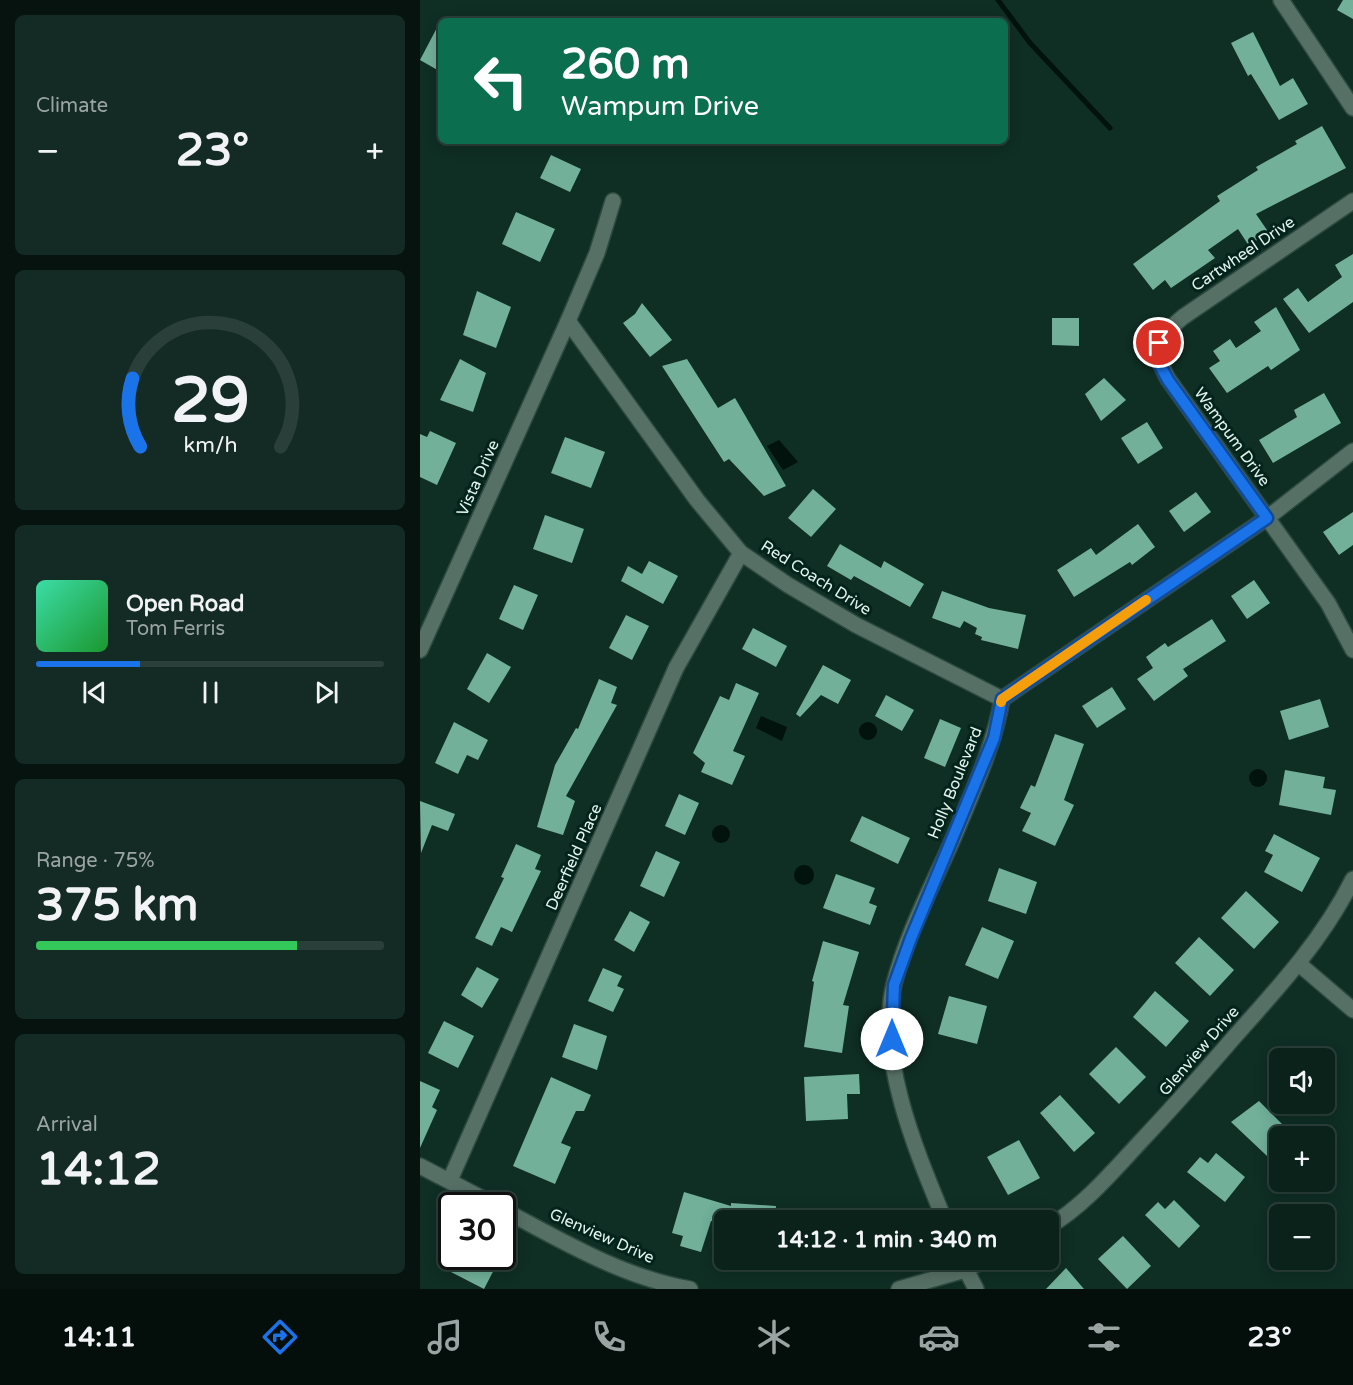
<!DOCTYPE html>
<meta charset="utf-8">
<style>
body{margin:0;font-family:"Varela Round",sans-serif;background:#142a24;color:#f1f3f6;height:100vh;display:flex;flex-direction:column;font-size:22px;white-space:nowrap}
*{box-sizing:border-box;margin:0}
p{font-size:20px;color:#9aa4a3}
.icon{flex:none;width:33px;height:33px;fill:none;stroke:currentColor;stroke-width:2;stroke-linecap:round;stroke-linejoin:round}
.map{position:relative;flex:1;overflow:hidden}
.drawer{display:flex;flex-direction:column;gap:15px;padding:15px;background:#06130f;width:420px}
.drawer>*{flex:none}
.guide{position:absolute;left:18px;top:18px;width:570px;height:126px;border-radius:9px;box-shadow:0 3px 15px #0003,0 0 0 2px #2b3f3a;background:#0b6e4f;color:#fff;overflow:hidden}
.controls{position:absolute;left:849px;top:1048px;display:grid;gap:12px}
.controls a{display:grid;place-items:center;width:66px;height:66px;border-radius:9px;background:#0b221b;box-shadow:0 3px 15px #0003,0 0 0 2px #2b3f3a;font-size:30px}
.speed{position:absolute;left:18px;top:1192px;display:flex;gap:12px;font-size:30px;font-weight:700;text-align:center}
.speed>*{display:grid;place-content:center;width:78px;height:78px;border-radius:50%;background:#0b221b;box-shadow:0 3px 15px #0003,0 0 0 2px #2b3f3a;line-height:1}
.speed .limit{border:3px solid #111;border-radius:9px;background:#fff;color:#111}
.pin{position:absolute;display:grid;place-items:center;width:51px;height:51px;color:#fff;margin:-26px;border:3px solid #fff;border-radius:50%;box-shadow:0 2px 6px #0007}
.me{position:absolute;width:66px;margin:-33px;rotate:0deg;stroke-linejoin:round;filter:drop-shadow(0 0 4px #0008)}
.turn{display:flex;align-items:center;gap:21px;height:126px;padding:0 24px;font-size:27px}
.turn .icon{width:78px;height:78px;stroke-width:2.5}
.turn b{display:block;font-size:42px;line-height:51px}
.big{font-size:45px;font-weight:700;line-height:1.1}
.drawer .widget{flex:1;display:flex;flex-direction:column;justify-content:center;gap:9px;min-width:0;padding:0 21px;border-radius:9px;background:#142a24}
.drawer .dial{align-items:center;gap:0}
.dial svg{height:156px;overflow:visible;fill:none;stroke:#2b3f3a;stroke-width:7;stroke-linecap:round;text-anchor:middle}
.dial text{fill:#f1f3f6;stroke:none}
.song{display:flex;align-items:center;gap:18px}
.cover{width:72px;height:72px;border-radius:9px;background:linear-gradient(135deg,hsl(160 70% 55%),hsl(130 70% 35%))}
.played{height:6px;border-radius:3px;background:linear-gradient(90deg,#1a73e8 30%,#2b3f3a 30%)}
.keys{display:flex;justify-content:space-around;direction:ltr}
.heat{display:flex;justify-content:space-between;align-items:center;font-size:33px;direction:ltr}
.charge{height:9px;border-radius:4px;background:linear-gradient(90deg,#34c759 75%,#2b3f3a 0)}
.trip{position:absolute;left:294px;top:1210px;width:345px;height:60px;border-radius:9px;background:#0b221b;box-shadow:0 3px 15px #0003,0 0 0 2px #2b3f3a;font-weight:700;line-height:60px;text-align:center}
.tab-bar{display:flex;height:96px;justify-content:space-around;align-items:center;background:#040e0b;color:#9aa4a3}
.tab-bar .icon{width:42px;height:42px}
.tab-bar .selected{color:#1a73e8}
.tab-bar b{font-size:27px;color:#f1f3f6}
main{display:flex;flex:1;min-height:0}
.map>svg:first-child{display:block}
</style>
<main>
<section class="drawer">
<div class="widget"><p>Climate</p>
<div class="heat"><a>−</a><b class="big">23°</b><a>+</a></div>
</div>
<div class="widget dial"><svg viewBox="0 0 100 80">
<path d="M14 69A42 42 0 1 1 86 69"/>
<path d="M14 69A42 42 0 0 1 10 34" stroke="#1a73e8"/>
<text x="50" y="56" font-size="32" font-weight="700">29</text>
<text x="50" y="72" font-size="11">km/h</text>
</svg></div>
<div class="widget">
<div class="song"><i class="cover"></i><div><b>Open Road</b><p>Tom Ferris</p></div></div>
<div class="played"></div>
<div class="keys"><svg class="icon" aria-label="previous" viewBox="0 0 24 24"><path d="M18 5L8 12l10 7zM5 5v14"/></svg><svg class="icon" aria-label="pause" viewBox="0 0 24 24"><path d="M8 5v14M16 5v14"/></svg><svg class="icon" aria-label="next" viewBox="0 0 24 24"><path d="M6 5l10 7-10 7zM19 5v14"/></svg></div>
</div>
<div class="widget"><p>Range · 75%</p><b class="big">375 km</b><div class="charge"></div></div>
<div class="widget"><p>Arrival</p><b class="big">14:12</b></div>
</section>
<div class="map">
<svg width="933" height="1289" viewBox="0 0 933 1289">
<rect width="100%" height="100%" fill="#0f2e24"/>
<g fill="#02120c">
<polygon points="359,440 378,462 363,470 347,446"/>
<polygon points="341,716 367,727 362,741 336,728"/>
<circle cx="448" cy="731" r="9"/>
<circle cx="838" cy="778" r="9"/>
<circle cx="301" cy="834" r="9"/>
<circle cx="384" cy="875" r="10"/>
</g>
<g fill="none" stroke-linecap="round" stroke-linejoin="round">
<polyline stroke="#02120c" stroke-width="5" points="578,0 610,43 690,128"/>
</g>
<g fill="#72b09a">
<polygon points="923,0 933,0 933,19 917,10"/>
<polygon points="21,20 21,72 0,60"/>
<polygon points="833,32 860,86 873,78 888,104 859,120 831,74 828,76 811,43"/>
<polygon points="902,126 926,168 836,214 849,233 837,240 829,246 818,229 788,250 795,258 751,288 745,280 733,290 713,264 800,201 797,196 838,170 836,167 877,144 875,141"/>
<polygon points="131,155 161,169 150,192 120,178"/>
<polygon points="96,212 135,229 120,262 82,244"/>
<polygon points="933,254 933,302 889,333 863,299 878,288 888,302 922,277 915,265"/>
<polygon points="57,291 91,307 76,348 43,335"/>
<polygon points="222,303 252,340 230,357 203,323 215,314"/>
<polygon points="856,307 880,350 851,370 848,366 807,393 789,368 800,361 793,351 810,339 816,348 841,331 834,322"/>
<polygon points="632,318 659,318 659,346 632,345"/>
<polygon points="40,359 66,373 53,412 20,400"/>
<polygon points="267,359 298,408 315,398 366,486 344,496 309,459 304,462 242,366"/>
<polygon points="684,378 706,400 681,421 665,394"/>
<polygon points="904,393 921,423 853,463 839,440 877,417 874,410"/>
<polygon points="727,422 743,448 718,464 701,438"/>
<polygon points="10,431 36,443 17,485 0,477 0,434 7,437"/>
<polygon points="145,437 185,452 171,488 131,473"/>
<polygon points="393,489 416,509 391,537 368,518"/>
<polygon points="776,492 791,512 764,532 749,511"/>
<polygon points="933,512 933,545 919,555 903,532"/>
<polygon points="125,515 164,529 152,563 113,549"/>
<polygon points="718,524 735,547 712,565 710,562 654,597 637,570 671,548 676,555"/>
<polygon points="420,544 461,568 464,561 504,584 490,607 434,576 431,580 407,566"/>
<polygon points="229,561 258,576 243,604 201,581 208,566 222,574"/>
<polygon points="834,580 850,603 827,619 811,596"/>
<polygon points="94,585 118,595 103,630 79,619"/>
<polygon points="522,591 569,608 606,615 598,649 561,640 562,637 555,634 557,628 544,621 540,628 512,618"/>
<polygon points="206,615 229,626 212,660 189,648"/>
<polygon points="792,619 806,641 763,669 768,676 734,701 717,679 733,668 726,657 745,643 748,647"/>
<polygon points="333,628 367,646 356,667 322,649"/>
<polygon points="67,653 91,667 69,703 47,689"/>
<polygon points="403,665 431,680 418,704 401,695 380,717 376,714"/>
<polygon points="179,679 197,687 191,703 197,705 146,796 155,801 143,835 117,827 135,765 156,728 158,729"/>
<polygon points="316,683 339,693 313,751 325,756 312,785 281,772 285,763 273,753 300,696 309,700"/>
<polygon points="692,687 706,709 677,728 662,706"/>
<polygon points="466,695 494,710 482,731 455,716"/>
<polygon points="900,699 909,727 869,740 860,711"/>
<polygon points="520,719 541,728 525,767 504,758"/>
<polygon points="34,722 68,740 58,760 47,755 38,774 15,763"/>
<polygon points="635,734 664,744 644,800 654,805 635,846 602,831 611,813 600,808 611,785 615,787"/>
<polygon points="865,770 905,777 903,788 916,790 911,815 859,805"/>
<polygon points="259,794 279,803 265,835 245,826"/>
<polygon points="0,801 35,814 28,831 12,825 1,853"/>
<polygon points="442,816 490,838 478,864 430,841"/>
<polygon points="854,834 900,858 882,892 844,872 853,855 845,851"/>
<polygon points="96,844 121,855 115,869 121,871 92,932 81,927 72,946 55,938 84,878 81,877"/>
<polygon points="236,851 260,862 244,897 220,886"/>
<polygon points="579,868 617,882 606,914 568,901"/>
<polygon points="416,874 455,888 449,903 457,906 450,925 403,908"/>
<polygon points="826,891 859,922 834,949 801,918"/>
<polygon points="210,911 230,922 214,952 194,940"/>
<polygon points="562,927 594,941 578,979 545,965"/>
<polygon points="779,937 814,970 790,996 755,963"/>
<polygon points="403,941 439,952 423,1005 429,1006 422,1053 384,1047 394,982 392,981"/>
<polygon points="57,967 79,979 62,1008 41,995"/>
<polygon points="183,968 202,976 197,986 204,989 193,1012 168,1001"/>
<polygon points="735,991 769,1021 746,1047 713,1017"/>
<polygon points="529,996 567,1006 557,1044 518,1034"/>
<polygon points="24,1021 54,1036 38,1068 8,1053"/>
<polygon points="154,1024 187,1036 177,1070 142,1057"/>
<polygon points="696,1047 726,1077 699,1104 669,1074"/>
<polygon points="439,1074 440,1094 427,1094 428,1119 386,1121 384,1077"/>
<polygon points="131,1077 171,1095 164,1111 156,1111 141,1143 151,1147 135,1184 93,1166"/>
<polygon points="0,1081 20,1090 12,1107 17,1110 0,1148"/>
<polygon points="640,1095 675,1133 654,1152 620,1113"/>
<polygon points="839,1101 868,1130 860,1137 847,1156 811,1122"/>
<polygon points="599,1140 620,1178 588,1195 567,1157"/>
<polygon points="796,1153 825,1177 805,1202 767,1172 780,1157 788,1163"/>
<polygon points="264,1192 311,1206 311,1203 356,1206 355,1221 291,1221 281,1252 260,1246 263,1236 252,1233"/>
<polygon points="754,1200 780,1226 759,1248 725,1215 738,1202 745,1209"/>
<polygon points="703,1236 731,1266 707,1289 678,1259"/>
<polygon points="37,1257 60,1257 76,1266 64,1289 29,1271"/>
<polygon points="646,1268 664,1289 626,1289"/>
</g>
<g fill="none" stroke-linecap="round" stroke-linejoin="round">
<defs>
<g id="minor">
<polyline points="861,0 933,108"/>
<path d="M 933,201 L 763,317 C 737,339 731,348 748,379 L 908,603 L 933,650"/>
<polyline points="148,321 277,500 321,553 368,585 436,625 582,699"/>
<polyline points="0,650 148,321 177,253 193,201"/>
<polyline points="879,964 933,1010"/>
<polyline points="0,1166 77,1206"/>
<polyline points="30,1180 256,668 321,553"/>
<path d="M 82,1209 C 142,1241 202,1277 270,1289"/>
<path d="M 525,1221 C 497,1153 456,1058 474,984 C 487,932 515,881 536,832 C 554,788 574,746 582,699 L 847,518 L 933,451"/>
<path d="M 628,1227 C 664,1206 694,1170 722,1140 C 754,1106 785,1071 816,1035 C 860,986 903,939 933,879"/>
<polyline points="541,1260 556,1289"/>
<polyline points="479,1289 545,1270 565,1260"/>
</g>
</defs>
<use href="#minor" stroke="#2d4a40" stroke-width="18"/>
<use href="#minor" stroke="#577066" stroke-width="15"/>
</g>
<g fill="none" stroke-linecap="round" stroke-linejoin="round">
<defs>
<polyline id="route" points="472,1039 474,985 491,938 574,738 582,699 847,518 748,380 737,360 739,343"/>
</defs>
<use href="#route" stroke="#114b97" stroke-width="15"/>
<use href="#route" stroke="#1a73e8" stroke-width="10"/>
<polyline stroke="#f59e0b" stroke-width="10" points="581,702 582,699 726,600"/>
</g>
<g text-anchor="middle" dominant-baseline="central" stroke-width="6" stroke-linejoin="round" paint-order="stroke">
<g font-size="16" fill="#e2f4ed" stroke="#04241b">
<text transform="translate(823 254) rotate(-34)">Cartwheel Drive</text>
<text transform="translate(812 437) rotate(54)">Wampum Drive</text>
<text transform="translate(58 478) rotate(-66)">Vista Drive</text>
<text transform="translate(396 578) rotate(32)">Red Coach Drive</text>
<text transform="translate(535 783) rotate(-68)">Holly Boulevard</text>
<text transform="translate(154 857) rotate(-66)">Deerfield Place</text>
<text transform="translate(779 1051) rotate(-49)">Glenview Drive</text>
<text transform="translate(182 1236) rotate(24)">Glenview Drive</text>
</g>
</g>
</svg>
<div class="controls">
<a><svg class="icon" aria-label="sound" viewBox="0 0 24 24"><path d="M4 9h4l5-4v14l-5-4H4zM17 9q2 3 0 6"/></svg></a>
<a>+</a>
<a>−</a>
</div>
<div class="speed"><div class="limit">30</div></div>
<div class="pin" style="left:739px;top:343px;background:#d93025"><svg class="icon" aria-label="arrive" viewBox="0 0 24 24"><path d="M6 21V4h12l-3 4 3 4H6"/></svg></div>
<svg class="me" style="left:472px;top:1039px" viewBox="-20 -20 40 40"><circle r="19" fill="#fff"/><path d="M0-13L10 11 0 6-10 11z" fill="#1a73e8"/></svg>
<div class="trip">14:12 · 1 min · 340 m</div>
<div class="guide">
<div class="turn"><svg class="icon" aria-label="left" viewBox="0 0 24 24"><path d="M17 20v-9H6M10 6l-5 5 5 5"/></svg><div><b>260 m</b>Wampum Drive</div></div>
</div>
</div>
</main>
<nav class="tab-bar">
<b>14:11</b>
<svg class="icon selected" aria-label="directions" viewBox="0 0 24 24"><path d="M12 3l9 9-9 9-9-9zM9 14v-3h6M13 9l2 2-2 2"/></svg>
<svg class="icon" aria-label="music" viewBox="0 0 24 24"><path d="M9 18V5l10-2v13"/><circle cx="6" cy="18" r="3"/><circle cx="16" cy="16" r="3"/></svg>
<svg class="icon" aria-label="phone" viewBox="0 0 24 24"><path d="M5 4h4l2 5-3 2q2 4 5 5l2-3 5 2v4C11 20 4 13 5 4z"/></svg>
<svg class="icon" aria-label="climate" viewBox="0 0 24 24"><path d="M12 3v18M4 7l16 10M4 17L20 7"/></svg>
<svg class="icon" aria-label="car" viewBox="0 0 24 24"><path d="M5 17H2v-5l4-1 3-4h7l3 4 3 1v5h-3M9 17h6M6 11h13"/><circle cx="7" cy="17" r="2"/><circle cx="17" cy="17" r="2"/></svg>
<svg class="icon" aria-label="filters" viewBox="0 0 24 24"><path d="M4 7h16M4 17h16"/><circle cx="9" cy="7" r="2"/><circle cx="15" cy="17" r="2"/></svg>
<b>23°</b>
</nav>
